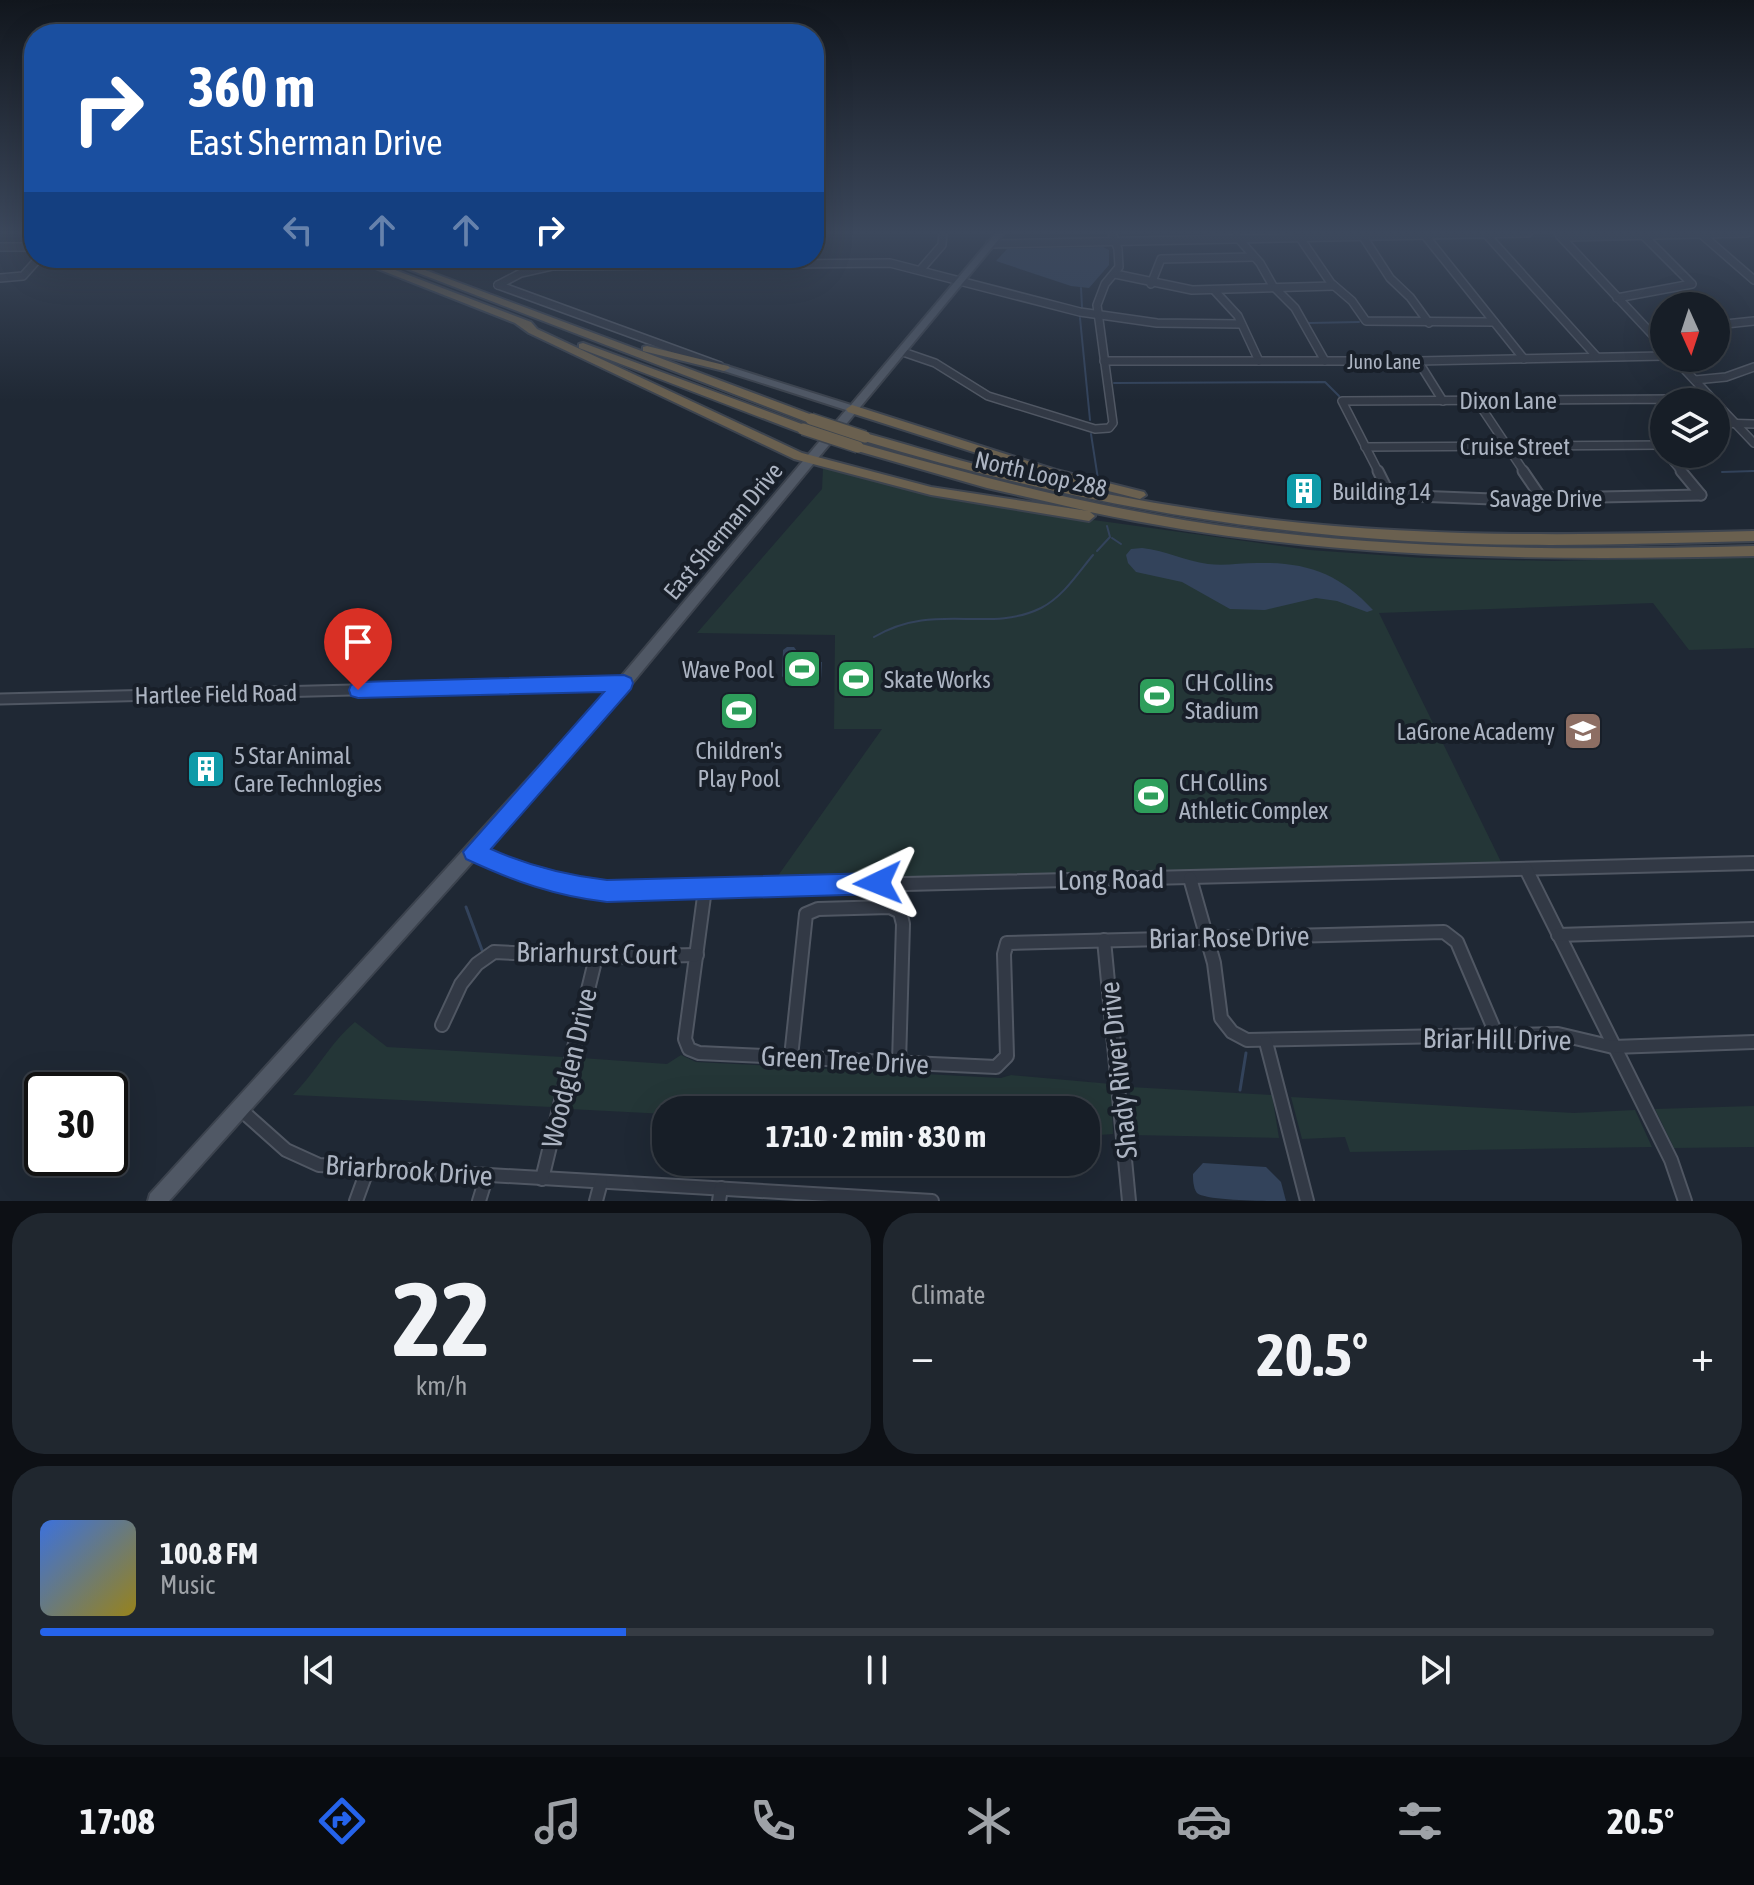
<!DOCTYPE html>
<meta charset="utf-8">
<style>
body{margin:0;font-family:"Asap Condensed",sans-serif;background:#20272f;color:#f1f3f6;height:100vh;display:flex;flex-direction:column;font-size:30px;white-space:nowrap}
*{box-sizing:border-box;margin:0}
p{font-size:26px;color:#9ea2a7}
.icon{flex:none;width:44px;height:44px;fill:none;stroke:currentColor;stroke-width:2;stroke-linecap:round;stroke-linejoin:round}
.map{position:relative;height:1201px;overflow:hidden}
.drawer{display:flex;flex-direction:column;gap:12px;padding:12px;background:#0d1015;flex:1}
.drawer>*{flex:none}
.banner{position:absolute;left:24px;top:24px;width:800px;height:244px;border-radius:32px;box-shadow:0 8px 32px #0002,0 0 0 2px #363c44;background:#1a4fa0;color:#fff;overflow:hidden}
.needle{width:52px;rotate:177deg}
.controls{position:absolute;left:1650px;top:292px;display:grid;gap:16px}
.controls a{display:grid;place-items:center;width:80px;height:80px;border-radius:50%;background:#171e27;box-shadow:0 8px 32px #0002,0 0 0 2px #363c44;font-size:40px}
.speed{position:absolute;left:24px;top:1072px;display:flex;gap:16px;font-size:40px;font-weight:700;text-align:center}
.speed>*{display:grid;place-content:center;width:104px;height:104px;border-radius:50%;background:#171e27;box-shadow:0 8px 32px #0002,0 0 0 2px #363c44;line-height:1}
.speed .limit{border:4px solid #111;border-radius:12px;background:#fff;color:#111}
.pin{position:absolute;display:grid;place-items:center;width:68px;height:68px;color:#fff;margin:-82px -34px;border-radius:50% 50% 50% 0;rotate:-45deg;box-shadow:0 0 8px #0007}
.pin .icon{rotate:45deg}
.me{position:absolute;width:88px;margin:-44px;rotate:268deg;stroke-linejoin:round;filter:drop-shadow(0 0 6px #0008)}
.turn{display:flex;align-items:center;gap:28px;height:168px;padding:0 32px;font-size:36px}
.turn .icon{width:104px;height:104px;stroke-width:2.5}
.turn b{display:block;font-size:56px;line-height:68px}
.lanes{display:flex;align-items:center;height:76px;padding:0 32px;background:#0003;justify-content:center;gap:40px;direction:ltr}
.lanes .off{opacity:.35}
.big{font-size:60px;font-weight:700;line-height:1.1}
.drawer .tile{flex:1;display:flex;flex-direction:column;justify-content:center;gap:12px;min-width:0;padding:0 28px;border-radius:32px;background:#20272f}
.drawer .dial{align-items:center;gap:0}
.dial b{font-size:104px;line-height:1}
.song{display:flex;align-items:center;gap:24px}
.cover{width:96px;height:96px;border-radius:12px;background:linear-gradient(135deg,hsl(220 70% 55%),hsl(50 70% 35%))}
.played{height:8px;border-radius:4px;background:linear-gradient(90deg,#2563eb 35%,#363c44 35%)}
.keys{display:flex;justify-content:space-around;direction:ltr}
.heat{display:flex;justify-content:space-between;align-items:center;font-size:44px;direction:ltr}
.drawer .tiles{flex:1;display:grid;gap:12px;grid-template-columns:1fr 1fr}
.tile:last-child{grid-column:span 2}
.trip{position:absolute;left:652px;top:1096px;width:448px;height:80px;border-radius:32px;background:#171e27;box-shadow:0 8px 32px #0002,0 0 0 2px #363c44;font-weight:700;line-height:80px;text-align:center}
.menu{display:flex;height:128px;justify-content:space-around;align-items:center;background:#090c10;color:#9ea2a7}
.menu .icon{width:56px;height:56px}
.menu .on{color:#2563eb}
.menu b{font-size:36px;color:#f1f3f6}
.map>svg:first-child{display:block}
</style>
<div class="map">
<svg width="1754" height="1201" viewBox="0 0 1754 1201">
<rect width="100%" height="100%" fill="#1f2834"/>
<g fill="#243637">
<polygon points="823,468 956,501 1310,550 1423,558 1553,561 1754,556 1754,648 1689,650 1653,603 1379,613 1505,870 770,887 882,729 834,729 835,635 697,633 822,489"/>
<path d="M 355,1022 L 387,1047 L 563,1057 L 551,1107 L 293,1095 C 316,1072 330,1043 355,1022 Z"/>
<polygon points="681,1055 696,1062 1001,1078 1011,1075 1111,1084 1113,1134 1086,1136 1086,1110 666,1110 666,1114 569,1109 581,1058 667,1064"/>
<polygon points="1130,1087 1272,1095 1279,1138 1131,1135"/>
<polygon points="1291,1097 1574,1113 1635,1110 1652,1147 1350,1152 1345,1137 1302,1139"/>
<polygon points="1754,1106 1754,1147 1674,1148 1655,1109"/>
</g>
<g fill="#33435b">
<polygon points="1103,247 1109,250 1109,265 1089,288 1071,286 996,261 1007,249"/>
<path d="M 1142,548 C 1165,550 1185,561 1208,564 C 1225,566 1240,563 1257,563 C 1306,562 1339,573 1373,610 L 1367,612 L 1337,601 L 1316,598 L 1265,610 L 1230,609 L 1182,582 L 1136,572 L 1128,563 L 1126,555 L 1131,549 Z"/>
<polygon points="787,647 794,647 805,662 822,662 821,680 798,680 788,685 782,676 783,650"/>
<path d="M 1203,1163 L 1266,1167 L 1281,1182 L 1286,1201 C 1269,1201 1206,1201 1197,1193 C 1193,1188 1193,1179 1193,1174 Z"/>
</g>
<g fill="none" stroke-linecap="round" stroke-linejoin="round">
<g stroke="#33435b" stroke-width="2">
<polyline points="1081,288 1082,307"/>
<polyline points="1080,318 1090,420"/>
<polyline points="1309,323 1359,322"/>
<polyline points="1114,383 1325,382 1339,396"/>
<polyline points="1091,434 1098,479"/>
<polyline points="1722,472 1754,471"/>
<polyline points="1112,538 1121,544"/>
<polyline points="1097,551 1110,537 1107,526"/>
<path d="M 874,637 C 934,601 988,634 1041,608 C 1063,597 1078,573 1093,555"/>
</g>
<g stroke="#33435b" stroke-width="3">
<polyline points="466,907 482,950"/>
<polyline points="1240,1090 1246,1053"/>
</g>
<defs>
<g id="minor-far2">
<polyline points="1423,233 1524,359"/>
<polyline points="1558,233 1569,237 1747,233"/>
<polyline points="1700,233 1754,280"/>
<polyline points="1486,234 1597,357"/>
<polyline points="1298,235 1331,283 1352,301 1366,321 1494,322"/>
<polyline points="1362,235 1390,278 1410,297 1429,323"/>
<polyline points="1236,236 1260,263 1273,286 1295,308 1325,361"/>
<polyline points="1560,236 1664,347"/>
<polyline points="990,244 1528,233"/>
<polyline points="0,247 34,247"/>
<polyline points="922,268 942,245 943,233"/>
<polyline points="1115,274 1192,290 1334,286"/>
<polyline points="0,278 23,276 39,258"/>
<polyline points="1151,284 1161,259 1254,257"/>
<polyline points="498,285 521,273 552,266 890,263 1080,312 1157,323 1241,324"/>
<polyline points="498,285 720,366"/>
<polyline points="1214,290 1238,316 1259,361"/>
<polyline points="1617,298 1692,284 1641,233"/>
<polyline points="1716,325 1754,321"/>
<polyline points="903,352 935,363 988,396 1095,429 1109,428 1113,423 1097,305 1105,284 1119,267 1118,249 1112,233"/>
<polyline points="1674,358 1715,402"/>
<polyline points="1104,361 1418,361 1664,356"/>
<polyline points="1418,361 1443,401"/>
<polyline points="1695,380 1726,377 1754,367"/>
<polyline points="1477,401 1525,473"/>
<polyline points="1716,403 1754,443"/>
<polyline points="1716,423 1754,424"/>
<polyline points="1365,447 1664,445"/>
<polyline points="1667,454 1683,473"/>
<polyline points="1379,473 1342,401 1674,399 1676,402"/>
</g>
<g id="minor-far1">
<polyline points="1378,471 1390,495 1492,499 1701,495"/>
<polyline points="1523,471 1542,499"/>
<polyline points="1681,471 1701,495"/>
<polyline points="0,699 624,683"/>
</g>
<g id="minor">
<polyline points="474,852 553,884 625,891 1754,863"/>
<polyline points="1526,869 1671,1160 1685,1201"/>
<polyline points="1190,878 1214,963 1221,1018 1232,1032 1247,1040 1558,1034 1613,1047 1754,1042"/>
<polyline points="705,889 685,1039 689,1049 699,1053 996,1067 1007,1056 1004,954 1007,943 1444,932 1457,942 1497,1036"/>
<polyline points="1558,935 1754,929"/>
<polyline points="1104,940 1129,1201"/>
<polyline points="442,1025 461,984 477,964 494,952 596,957 697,955"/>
<polyline points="1266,1042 1307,1201"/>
<polyline points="791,1057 806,914 818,909 890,907 900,912 903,924 899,1063"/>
<polyline points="240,1109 286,1150 319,1165 932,1201"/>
<polyline points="542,1179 596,957"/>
<polyline points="356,1201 368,1168"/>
<polyline points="479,1201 487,1175"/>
<polyline points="596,1201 601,1182"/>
<polyline points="719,1201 721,1188"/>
</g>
<polygon id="major" points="996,233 1004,233 629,687 169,1201 148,1201 150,1194 619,679 846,410 721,370 721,366 727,366 851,405"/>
<g id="highway">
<path d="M 350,258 L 364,258 L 531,322 L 537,329 L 802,453 L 931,487 L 1088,511 L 987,488 L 854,450 L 852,447 L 858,443 C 990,480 1116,513 1253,530 C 1420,551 1586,550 1754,546 L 1754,556 C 1527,561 1313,559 1090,512 L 1095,516 L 1089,521 L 931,495 L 794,459 L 529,333 L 515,323 Z"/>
<polygon points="379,258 393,258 815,416 817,419 811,423 807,422"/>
<polygon points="583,343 807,426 809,429 803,433 799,432 579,348 579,344"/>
<polygon points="647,346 728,366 730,368 724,371 643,351 643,347"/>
<polygon points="852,405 1056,470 1144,492 1146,495 1140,499 1049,476 848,412 846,409"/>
<path d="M 865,433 C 916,447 966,463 1017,475 C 1094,493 1172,507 1250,517 C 1419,539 1585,535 1754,531 L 1754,541 C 1639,544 1524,548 1408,541 C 1221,530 1040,494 861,440 L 859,437 L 861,434 Z"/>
</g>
</defs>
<use href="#minor-far2" stroke="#505763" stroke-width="10"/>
<use href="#minor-far1" stroke="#505763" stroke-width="13"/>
<use href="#minor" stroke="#505763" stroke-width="16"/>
<use href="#major" stroke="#3c434e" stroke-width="4"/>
<use href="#highway" stroke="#3d444f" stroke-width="4"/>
<use href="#minor-far2" stroke="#323945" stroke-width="7"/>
<use href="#minor-far1" stroke="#323945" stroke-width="9"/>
<use href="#minor" stroke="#323945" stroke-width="12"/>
<use href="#major" fill="#505865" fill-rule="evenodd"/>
<use href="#highway" fill="#6a604f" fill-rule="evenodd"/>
<defs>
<g id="highway-bridge">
<polyline points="811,419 865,437"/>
<polyline points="803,429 858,447"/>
</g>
</defs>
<use href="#highway-bridge" stroke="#3d444f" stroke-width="14" stroke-linecap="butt"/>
<use href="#highway-bridge" stroke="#6a604f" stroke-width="11"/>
</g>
<linearGradient id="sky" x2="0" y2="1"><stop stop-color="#11161d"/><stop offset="0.58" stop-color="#3c485c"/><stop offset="1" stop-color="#3c485c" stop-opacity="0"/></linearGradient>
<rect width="1754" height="401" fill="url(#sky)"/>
<path fill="#2563eb" stroke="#184099" stroke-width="2" d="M 624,675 L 631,678 L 633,683 L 631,689 L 491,849 C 529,866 565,875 607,880 L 878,873 L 886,876 L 889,883 L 886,891 L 878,894 L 607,902 C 555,896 513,881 466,859 L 463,852 L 604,692 L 358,698 L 351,696 L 349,690 L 351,685 L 358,682 Z"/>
<defs>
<symbol id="building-square" viewBox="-11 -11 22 22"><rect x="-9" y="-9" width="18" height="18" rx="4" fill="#0f9aa8" stroke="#181f29"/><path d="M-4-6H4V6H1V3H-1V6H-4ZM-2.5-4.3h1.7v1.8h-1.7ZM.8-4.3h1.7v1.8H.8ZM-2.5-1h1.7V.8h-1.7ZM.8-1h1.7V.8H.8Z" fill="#fff"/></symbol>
<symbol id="stadium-square" viewBox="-11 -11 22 22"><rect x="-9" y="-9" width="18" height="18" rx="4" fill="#2e9e5b" stroke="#181f29"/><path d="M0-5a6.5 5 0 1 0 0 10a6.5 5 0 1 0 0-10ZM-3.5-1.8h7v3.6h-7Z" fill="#fff"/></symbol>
<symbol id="school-square" viewBox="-11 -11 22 22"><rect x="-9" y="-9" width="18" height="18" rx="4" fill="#8d6e63" stroke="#181f29"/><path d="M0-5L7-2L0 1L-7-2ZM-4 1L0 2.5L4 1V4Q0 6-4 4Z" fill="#fff"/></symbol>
</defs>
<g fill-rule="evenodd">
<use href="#building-square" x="1282" y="469" width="44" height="44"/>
<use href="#stadium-square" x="780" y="647" width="44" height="44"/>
<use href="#stadium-square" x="834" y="657" width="44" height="44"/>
<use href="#stadium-square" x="1135" y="674" width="44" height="44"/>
<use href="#stadium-square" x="717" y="689" width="44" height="44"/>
<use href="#school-square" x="1561" y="709" width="44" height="44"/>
<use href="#building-square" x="184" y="747" width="44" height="44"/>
<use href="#stadium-square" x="1129" y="774" width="44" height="44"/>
</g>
<g text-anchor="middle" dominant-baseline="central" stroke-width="8" stroke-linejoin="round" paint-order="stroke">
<g font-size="20" fill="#acb4c2" stroke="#181f29">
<text x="1384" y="361">Juno Lane</text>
</g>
<g font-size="24" fill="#acb4c2" stroke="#181f29">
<text x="1508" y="400">Dixon Lane</text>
<text x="1515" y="446">Cruise Street</text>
<text transform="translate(1041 474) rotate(13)">North Loop 288</text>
<text x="1546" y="498">Savage Drive</text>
<text transform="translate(723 531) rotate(-50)">East Sherman Drive</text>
<text transform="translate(216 694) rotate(-1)">Hartlee Field Road</text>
</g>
<g font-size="24" fill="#acb4c2" stroke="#181f29" text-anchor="start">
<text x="1332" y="491">Building 14</text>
<text x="774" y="669" text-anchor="end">Wave Pool</text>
<text x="884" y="679">Skate Works</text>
<text x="1185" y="682">CH Collins<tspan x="1185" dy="28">Stadium</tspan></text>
<text x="1555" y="731" text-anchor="end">LaGrone Academy</text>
<text x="739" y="750" text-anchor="middle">Children's<tspan x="739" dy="28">Play Pool</tspan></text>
<text x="234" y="755">5 Star Animal<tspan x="234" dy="28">Care Technlogies</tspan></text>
<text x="1179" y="782">CH Collins<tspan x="1179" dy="28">Athletic Complex</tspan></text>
</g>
<g font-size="28" fill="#acb4c2" stroke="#181f29">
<text transform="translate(1111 879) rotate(-1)">Long Road</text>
<text transform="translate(1229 937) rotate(-1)">Briar Rose Drive</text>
<text transform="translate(597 953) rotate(1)">Briarhurst Court</text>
<text transform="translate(1497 1039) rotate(1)">Briar Hill Drive</text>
<text transform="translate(845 1060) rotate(3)">Green Tree Drive</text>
<text transform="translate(569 1068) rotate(-77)">Woodglen Drive</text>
<text transform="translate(1118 1070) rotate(-96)">Shady River Drive</text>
<text transform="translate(409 1170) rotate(4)">Briarbrook Drive</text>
</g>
</g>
</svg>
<div class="controls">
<a><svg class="needle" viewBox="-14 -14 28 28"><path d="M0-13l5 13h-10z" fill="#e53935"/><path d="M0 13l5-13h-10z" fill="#9ea2a7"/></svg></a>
<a><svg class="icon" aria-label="layers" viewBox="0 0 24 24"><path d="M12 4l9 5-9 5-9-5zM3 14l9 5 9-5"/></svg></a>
</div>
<div class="speed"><div class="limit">30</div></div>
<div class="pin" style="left:358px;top:690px;background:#d93025"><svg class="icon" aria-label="arrive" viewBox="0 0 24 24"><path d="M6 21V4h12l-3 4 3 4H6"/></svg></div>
<svg class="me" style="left:878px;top:883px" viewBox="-20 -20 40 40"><path d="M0-17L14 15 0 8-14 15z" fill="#2563eb" stroke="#fff" stroke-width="4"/></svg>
<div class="trip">17:10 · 2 min · 830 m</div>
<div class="banner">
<div class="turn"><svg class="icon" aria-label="right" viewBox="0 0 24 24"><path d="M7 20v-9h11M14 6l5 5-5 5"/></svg><div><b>360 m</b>East Sherman Drive</div></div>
<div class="lanes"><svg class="icon off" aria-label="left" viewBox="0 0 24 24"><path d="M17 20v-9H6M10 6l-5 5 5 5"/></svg><svg class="icon off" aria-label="ahead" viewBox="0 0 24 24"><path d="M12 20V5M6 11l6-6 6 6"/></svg><svg class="icon off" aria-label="ahead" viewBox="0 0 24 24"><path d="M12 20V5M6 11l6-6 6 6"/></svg><svg class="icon" aria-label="right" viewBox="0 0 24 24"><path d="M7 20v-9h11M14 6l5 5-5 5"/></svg></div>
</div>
</div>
<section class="drawer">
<div class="tiles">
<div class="tile dial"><b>22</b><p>km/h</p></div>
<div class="tile"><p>Climate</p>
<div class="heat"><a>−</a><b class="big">20.5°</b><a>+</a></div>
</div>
<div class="tile">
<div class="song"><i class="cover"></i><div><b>100.8 FM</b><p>Music</p></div></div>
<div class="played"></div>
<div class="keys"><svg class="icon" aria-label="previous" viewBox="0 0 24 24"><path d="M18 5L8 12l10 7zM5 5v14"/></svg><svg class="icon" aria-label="pause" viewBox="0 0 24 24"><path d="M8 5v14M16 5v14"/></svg><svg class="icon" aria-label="next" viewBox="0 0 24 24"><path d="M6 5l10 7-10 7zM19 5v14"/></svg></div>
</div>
</div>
</section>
<nav class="menu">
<b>17:08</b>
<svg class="icon on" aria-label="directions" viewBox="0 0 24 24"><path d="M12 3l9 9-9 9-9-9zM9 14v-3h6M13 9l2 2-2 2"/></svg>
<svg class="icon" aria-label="music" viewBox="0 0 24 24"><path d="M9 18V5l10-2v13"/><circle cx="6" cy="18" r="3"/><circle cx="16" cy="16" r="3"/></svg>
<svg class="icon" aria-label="phone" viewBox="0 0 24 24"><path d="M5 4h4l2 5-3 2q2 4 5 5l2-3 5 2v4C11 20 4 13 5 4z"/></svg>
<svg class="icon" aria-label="climate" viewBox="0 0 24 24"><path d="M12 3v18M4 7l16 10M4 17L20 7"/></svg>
<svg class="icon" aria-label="car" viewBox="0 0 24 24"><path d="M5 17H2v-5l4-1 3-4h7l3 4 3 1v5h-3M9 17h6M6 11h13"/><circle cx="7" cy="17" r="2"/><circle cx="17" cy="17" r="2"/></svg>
<svg class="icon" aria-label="filters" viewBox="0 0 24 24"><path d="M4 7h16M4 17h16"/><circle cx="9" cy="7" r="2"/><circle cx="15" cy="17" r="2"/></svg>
<b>20.5°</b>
</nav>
